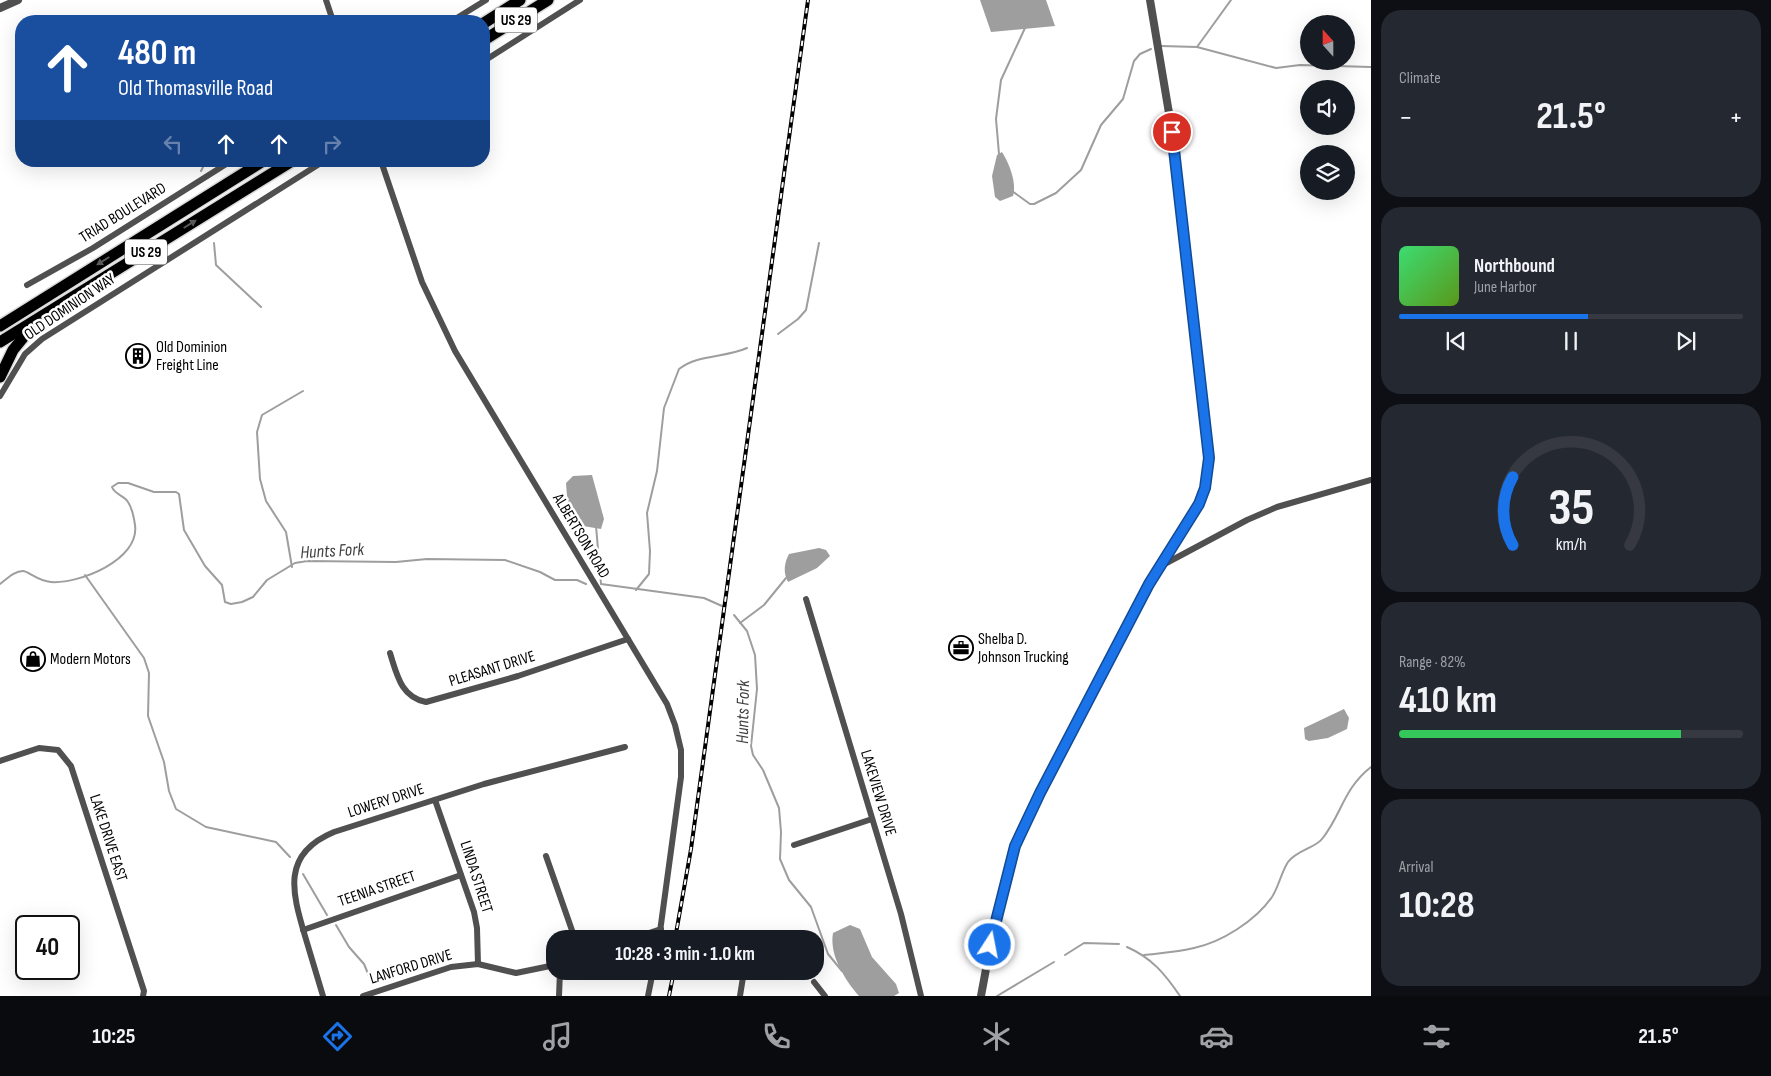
<!DOCTYPE html>
<meta charset="utf-8">
<style>
body{margin:0;font-family:"Sofia Sans Condensed",sans-serif;background:#242831;color:#f1f3f6;height:100vh;display:flex;flex-direction:column;font-size:19px;white-space:nowrap}
*{box-sizing:border-box;margin:0}
p{font-size:16px;color:#9ea1a6}
.icon{flex:none;width:28px;height:28px;fill:none;stroke:currentColor;stroke-width:2;stroke-linecap:round;stroke-linejoin:round}
.map{position:relative;flex:1;overflow:hidden}
.drawer{display:flex;flex-direction:column;gap:10px;padding:10px;background:#0d0f14;width:400px}
.drawer>*{flex:none}
.top-card{position:absolute;left:15px;top:15px;width:475px;height:152px;border-radius:20px;box-shadow:0 5px 20px #0002;background:#1a4fa0;color:#fff;overflow:hidden}
.needle{width:32px;rotate:339deg}
.tools{position:absolute;left:1300px;top:15px;display:grid;gap:10px}
.tools a{display:grid;place-items:center;width:55px;height:55px;border-radius:50%;background:#171b24;box-shadow:0 5px 20px #0002;font-size:25px}
.speed{position:absolute;left:15px;top:915px;display:flex;gap:10px;font-size:25px;font-weight:700;text-align:center}
.speed>*{display:grid;place-content:center;width:65px;height:65px;border-radius:50%;background:#171b24;box-shadow:0 5px 20px #0002;line-height:1}
.speed .limit{border:2px solid #111;border-radius:8px;background:#fff;color:#111}
.pin{position:absolute;display:grid;place-items:center;width:42px;height:42px;color:#fff;margin:-21px;border:2px solid #fff;border-radius:50%;box-shadow:0 1px 5px #0007}
.me{position:absolute;width:55px;margin:-28px;rotate:11deg;stroke-linejoin:round;filter:drop-shadow(0 0 4px #0008)}
.turn{display:flex;align-items:center;gap:18px;height:105px;padding:0 20px;font-size:22px}
.turn .icon{width:65px;height:65px;stroke-width:2.5}
.turn b{display:block;font-size:35px;line-height:42px}
.lanes{display:flex;align-items:center;height:48px;padding:0 20px;background:#0003;justify-content:center;gap:25px;direction:ltr}
.lanes .off{opacity:.35}
.big{font-size:38px;font-weight:700;line-height:1.1}
.drawer .tile{flex:1;display:flex;flex-direction:column;justify-content:center;gap:8px;min-width:0;padding:0 18px;border-radius:20px;background:#242831}
.drawer .dial{align-items:center;gap:0}
.dial svg{height:130px;overflow:visible;fill:none;stroke:#363941;stroke-width:7;stroke-linecap:round;text-anchor:middle}
.dial text{fill:#f1f3f6;stroke:none}
.song{display:flex;align-items:center;gap:15px}
.cover{width:60px;height:60px;border-radius:8px;background:linear-gradient(135deg,hsl(140 70% 55%),hsl(90 70% 35%))}
.played{height:5px;border-radius:2px;background:linear-gradient(90deg,#1a73e8 55%,#363941 55%)}
.keys{display:flex;justify-content:space-around;direction:ltr}
.heat{display:flex;justify-content:space-between;align-items:center;font-size:28px;direction:ltr}
.charge{height:8px;border-radius:4px;background:linear-gradient(90deg,#34c759 82%,#363941 0)}
.trip{position:absolute;left:546px;top:930px;width:278px;height:50px;border-radius:20px;background:#171b24;box-shadow:0 5px 20px #0002;font-weight:700;line-height:50px;text-align:center}
.dock{display:flex;height:80px;justify-content:space-around;align-items:center;background:#090b0e;color:#9ea1a6}
.dock .icon{width:35px;height:35px}
.dock .active{color:#1a73e8}
.dock b{font-size:22px;color:#f1f3f6}
main{display:flex;flex:1;min-height:0}
.map>svg:first-child{display:block}
</style>
<main>
<div class="map">
<svg width="1371" height="996" viewBox="0 0 1371 996">
<rect width="100%" height="100%" fill="#fff"/>
<g fill="#9e9e9e">
<polygon points="980,0 1046,0 1055,26 991,32"/>
<path d="M 1002,152 C 1009,163 1017,183 1013,196 L 1000,201 L 995,197 L 992,176 L 997,155 Z"/>
<path d="M 592,475 L 604,519 L 601,529 L 577,525 C 568,512 567,498 566,483 L 573,476 Z"/>
<path d="M 819,548 L 826,550 L 830,556 L 817,568 L 788,582 C 783,573 784,563 789,554 Z"/>
<polygon points="1344,709 1349,718 1347,729 1328,738 1309,741 1305,739 1304,728"/>
<path d="M 850,925 L 860,929 L 872,957 L 896,984 L 899,993 L 894,996 L 859,996 C 845,980 829,955 833,933 Z"/>
</g>
<g fill="none" stroke-linecap="round" stroke-linejoin="round">
<g stroke="#9e9e9e" stroke-width="2">
<polyline points="1161,46 1197,47 1276,68 1300,65 1371,67"/>
<polyline points="1197,47 1231,0"/>
<polyline points="999,154 996,119 1001,80 1025,28"/>
<polyline points="201,171 206,161"/>
<polyline points="1012,191 1030,204 1034,204 1056,193 1081,170 1101,125 1123,99 1134,61 1140,54 1151,49"/>
<polyline points="214,243 216,265 261,307"/>
<polyline points="778,334 798,319 806,310 819,243"/>
<polyline points="596,526 601,584 704,598 722,606"/>
<polyline points="292,567 286,532 266,501 260,479 257,432 262,415 303,391"/>
<polyline points="85,575 144,658 149,673 148,716 164,762 169,791 176,809 206,827 276,842 290,857"/>
<path d="M 0,584 C 7,579 14,571 23,571 C 28,571 38,581 51,582 C 79,584 140,560 135,525 C 134,518 132,508 128,502 C 124,495 115,495 112,487 L 118,483 L 128,483 L 154,492 L 176,492 L 179,494 L 184,530 L 205,566 L 222,585 L 225,602 L 231,604 L 242,602 L 253,597 L 267,580 L 295,563 L 307,561 L 396,562 L 427,559 L 505,560 L 540,572 L 555,580 L 577,580 L 586,584"/>
<path d="M 636,590 L 649,574 L 650,551 L 647,513 L 657,471 L 664,408 L 679,369 C 698,354 725,358 747,348"/>
<polyline points="734,615 747,631 755,655 757,689 751,746 753,755 763,770 779,808 781,832 780,859 789,880 811,907 828,954 842,971"/>
<polyline points="740,623 764,605 786,578"/>
<polyline points="303,874 327,915"/>
<polyline points="336,925 349,947 364,964 369,976 377,982"/>
<path d="M 1127,947 C 1152,958 1165,974 1180,996"/>
<polyline points="1065,955 1084,943 1119,944"/>
<path d="M 1144,955 C 1161,953 1178,952 1194,948 C 1222,942 1255,921 1272,897 C 1279,886 1281,873 1288,862 C 1297,850 1315,848 1322,839 C 1342,814 1343,789 1371,767"/>
<polyline points="997,996 1054,962"/>
</g>
<defs>
<g id="trunk">
<polyline points="484,23 520,0"/>
<polyline points="484,40 548,0"/>
<polyline points="0,326 263,161"/>
<polyline points="0,342 292,161"/>
<polyline points="0,377 13,350 31,328"/>
</g>
</defs>
<use href="#trunk" stroke="#dbdbdb" stroke-width="14"/>
<g stroke="#505050" stroke-width="6">
<polyline points="326,0 333,21"/>
<polyline points="452,21 486,0"/>
<polyline points="484,61 580,0"/>
<polyline points="381,161 422,282 455,351 667,704 675,725 681,750 681,777 659,939"/>
<polyline points="27,285 93,248 231,161"/>
<polyline points="0,396 25,354 42,339 324,161"/>
<polyline points="1159,567 1247,520 1277,507 1371,480"/>
<polyline points="806,599 901,914 921,996"/>
<path d="M 390,653 C 397,675 401,697 426,702 L 518,676 L 628,639"/>
<polyline points="0,761 39,748 58,750 71,766 144,991 143,996"/>
<polyline points="435,800 474,912 477,928 478,964"/>
<polyline points="794,845 872,819"/>
<polyline points="546,856 575,939"/>
<polyline points="303,930 461,875"/>
<polyline points="631,939 661,929"/>
<polyline points="750,939 750,938"/>
<polyline points="814,982 825,996"/>
<path d="M 323,996 C 317,976 311,956 305,936 C 292,892 281,854 334,832 L 484,784 L 625,747"/>
<polyline points="363,996 451,967 478,964 516,973 555,965"/>
<polyline points="559,996 560,971"/>
<polyline points="648,996 653,971"/>
<polyline points="740,996 744,971"/>
</g>
<g stroke="#505050" stroke-width="8">
<polyline points="0,8 18,0"/>
<polyline points="981,996 994,926 1015,846 1040,793 1151,581 1199,504 1205,488 1209,458 1172,131 1150,0"/>
</g>
<use href="#trunk" stroke="#000" stroke-width="11"/>
<defs>
<g id="rail">
<polyline points="675,939 691,849 808,0"/>
<polyline points="669,996 674,971"/>
</g>
</defs>
<use href="#rail" stroke="#000" stroke-width="4"/>
<use href="#rail" stroke="#fff" stroke-width="2" stroke-dasharray="5.5" stroke-linecap="butt"/>
</g>
<defs><path id="oneway-solid" d="M-6-.8H1V-3.2L6.5 0L1 3.2V.8H-6Z" transform="scale(1.25)"/></defs>
<g fill="#595959">
<use href="#oneway-solid" transform="translate(190 224) rotate(-32)"/>
<use href="#oneway-solid" transform="translate(103 261) rotate(148)"/>
</g>
<g fill="none" stroke-linecap="round" stroke-linejoin="round">
<defs>
<polyline id="route" points="990,945 1015,846 1040,793 1149,584 1199,504 1205,488 1209,458 1172,132"/>
</defs>
<use href="#route" stroke="#114b97" stroke-width="12"/>
<use href="#route" stroke="#1a73e8" stroke-width="9"/>
</g>
<defs>
<symbol id="building-ring" viewBox="-11 -11 22 22"><circle r="9.5" fill="#fff" stroke="#000" stroke-width="1.5"/><path d="M-4-6H4V6H1V3H-1V6H-4ZM-2.5-4.3h1.7v1.8h-1.7ZM.8-4.3h1.7v1.8H.8ZM-2.5-1h1.7V.8h-1.7ZM.8-1h1.7V.8H.8Z" fill="#000"/></symbol>
<symbol id="office-ring" viewBox="-11 -11 22 22"><circle r="9.5" fill="#fff" stroke="#000" stroke-width="1.5"/><path d="M-6-3h4V-5.5h4V-3h4V5H-6ZM-1-4.5V-3h2v-1.5ZM-6 0V1H6V0Z" fill="#000"/></symbol>
<symbol id="shop-ring" viewBox="-11 -11 22 22"><circle r="9.5" fill="#fff" stroke="#000" stroke-width="1.5"/><path d="M-5-2.5h2.3a2.7 3.5 0 0 1 5.4 0H5L5.5 6h-11ZM-1.5-2.5h3a1.5 2.3 0 0 0-3 0Z" fill="#000"/></symbol>
</defs>
<g fill-rule="evenodd">
<use href="#building-ring" x="124" y="342" width="28" height="28"/>
<use href="#office-ring" x="947" y="634" width="28" height="28"/>
<use href="#shop-ring" x="19" y="645" width="28" height="28"/>
</g>
<g text-anchor="middle" dominant-baseline="central" stroke-width="5" stroke-linejoin="round" paint-order="stroke">
<g fill="#fff" stroke="#4c4c4c" stroke-width="1">
<rect x="495" y="7.5" width="42" height="25" rx="4"/>
<rect x="125" y="239.5" width="42" height="25" rx="4"/>
</g>
<g font-size="15" font-weight="bold" fill="#000">
<text x="516" y="20">US 29</text>
<text x="146" y="252">US 29</text>
</g>
<g font-size="16" fill="#000" stroke="#fff">
<text transform="translate(123 213) rotate(-32)">TRIAD BOULEVARD</text>
<text transform="translate(70 307) rotate(-34)">OLD DOMINION WAY</text>
<text transform="translate(581 536) rotate(59)">ALBERTSON ROAD</text>
<text transform="translate(492 669) rotate(-17)">PLEASANT DRIVE</text>
<text transform="translate(878 793) rotate(73)">LAKEVIEW DRIVE</text>
<text transform="translate(386 801) rotate(-18)">LOWERY DRIVE</text>
<text transform="translate(108 838) rotate(72)">LAKE DRIVE EAST</text>
<text transform="translate(476 877) rotate(72)">LINDA STREET</text>
<text transform="translate(377 889) rotate(-19)">TEENIA STREET</text>
<text transform="translate(411 967) rotate(-17)">LANFORD DRIVE</text>
</g>
<g font-size="16" fill="#000" stroke="#fff" text-anchor="start">
<text x="156" y="347">Old Dominion<tspan x="156" dy="18">Freight Line</tspan></text>
<text x="978" y="639">Shelba D.<tspan x="978" dy="18">Johnson Trucking</tspan></text>
<text x="50" y="659">Modern Motors</text>
</g>
<g font-size="18" font-style="italic" fill="#3f3f3f" stroke="#fff">
<text transform="translate(332 551) rotate(-3)">Hunts Fork</text>
<text transform="translate(743 712) rotate(-89)">Hunts Fork</text>
</g>
</g>
</svg>
<div class="tools">
<a><svg class="needle" viewBox="-14 -14 28 28"><path d="M0-13l5 13h-10z" fill="#e53935"/><path d="M0 13l5-13h-10z" fill="#9ea1a6"/></svg></a>
<a><svg class="icon" aria-label="sound" viewBox="0 0 24 24"><path d="M4 9h4l5-4v14l-5-4H4zM17 9q2 3 0 6"/></svg></a>
<a><svg class="icon" aria-label="layers" viewBox="0 0 24 24"><path d="M12 4l9 5-9 5-9-5zM3 14l9 5 9-5"/></svg></a>
</div>
<div class="speed"><div class="limit">40</div></div>
<div class="pin" style="left:1172px;top:132px;background:#d93025"><svg class="icon" aria-label="arrive" viewBox="0 0 24 24"><path d="M6 21V4h12l-3 4 3 4H6"/></svg></div>
<svg class="me" style="left:990px;top:945px" viewBox="-20 -20 40 40"><circle r="17" fill="#1a73e8" stroke="#fff" stroke-width="3"/><path d="M0-11L8 9 0 5-8 9z" fill="#fff"/></svg>
<div class="trip">10:28 · 3 min · 1.0 km</div>
<div class="top-card">
<div class="turn"><svg class="icon" aria-label="ahead" viewBox="0 0 24 24"><path d="M12 20V5M6 11l6-6 6 6"/></svg><div><b>480 m</b>Old Thomasville Road</div></div>
<div class="lanes"><svg class="icon off" aria-label="left" viewBox="0 0 24 24"><path d="M17 20v-9H6M10 6l-5 5 5 5"/></svg><svg class="icon" aria-label="ahead" viewBox="0 0 24 24"><path d="M12 20V5M6 11l6-6 6 6"/></svg><svg class="icon" aria-label="ahead" viewBox="0 0 24 24"><path d="M12 20V5M6 11l6-6 6 6"/></svg><svg class="icon off" aria-label="right" viewBox="0 0 24 24"><path d="M7 20v-9h11M14 6l5 5-5 5"/></svg></div>
</div>
</div>
<section class="drawer">
<div class="tile"><p>Climate</p>
<div class="heat"><a>−</a><b class="big">21.5°</b><a>+</a></div>
</div>
<div class="tile">
<div class="song"><i class="cover"></i><div><b>Northbound</b><p>June Harbor</p></div></div>
<div class="played"></div>
<div class="keys"><svg class="icon" aria-label="previous" viewBox="0 0 24 24"><path d="M18 5L8 12l10 7zM5 5v14"/></svg><svg class="icon" aria-label="pause" viewBox="0 0 24 24"><path d="M8 5v14M16 5v14"/></svg><svg class="icon" aria-label="next" viewBox="0 0 24 24"><path d="M6 5l10 7-10 7zM19 5v14"/></svg></div>
</div>
<div class="tile dial"><svg viewBox="0 0 100 80">
<path d="M14 69A42 42 0 1 1 86 69"/>
<path d="M14 69A42 42 0 0 1 14 27" stroke="#1a73e8"/>
<text x="50" y="56" font-size="32" font-weight="700">35</text>
<text x="50" y="72" font-size="11">km/h</text>
</svg></div>
<div class="tile"><p>Range · 82%</p><b class="big">410 km</b><div class="charge"></div></div>
<div class="tile"><p>Arrival</p><b class="big">10:28</b></div>
</section>
</main>
<nav class="dock">
<b>10:25</b>
<svg class="icon active" aria-label="directions" viewBox="0 0 24 24"><path d="M12 3l9 9-9 9-9-9zM9 14v-3h6M13 9l2 2-2 2"/></svg>
<svg class="icon" aria-label="music" viewBox="0 0 24 24"><path d="M9 18V5l10-2v13"/><circle cx="6" cy="18" r="3"/><circle cx="16" cy="16" r="3"/></svg>
<svg class="icon" aria-label="phone" viewBox="0 0 24 24"><path d="M5 4h4l2 5-3 2q2 4 5 5l2-3 5 2v4C11 20 4 13 5 4z"/></svg>
<svg class="icon" aria-label="climate" viewBox="0 0 24 24"><path d="M12 3v18M4 7l16 10M4 17L20 7"/></svg>
<svg class="icon" aria-label="car" viewBox="0 0 24 24"><path d="M5 17H2v-5l4-1 3-4h7l3 4 3 1v5h-3M9 17h6M6 11h13"/><circle cx="7" cy="17" r="2"/><circle cx="17" cy="17" r="2"/></svg>
<svg class="icon" aria-label="filters" viewBox="0 0 24 24"><path d="M4 7h16M4 17h16"/><circle cx="9" cy="7" r="2"/><circle cx="15" cy="17" r="2"/></svg>
<b>21.5°</b>
</nav>
